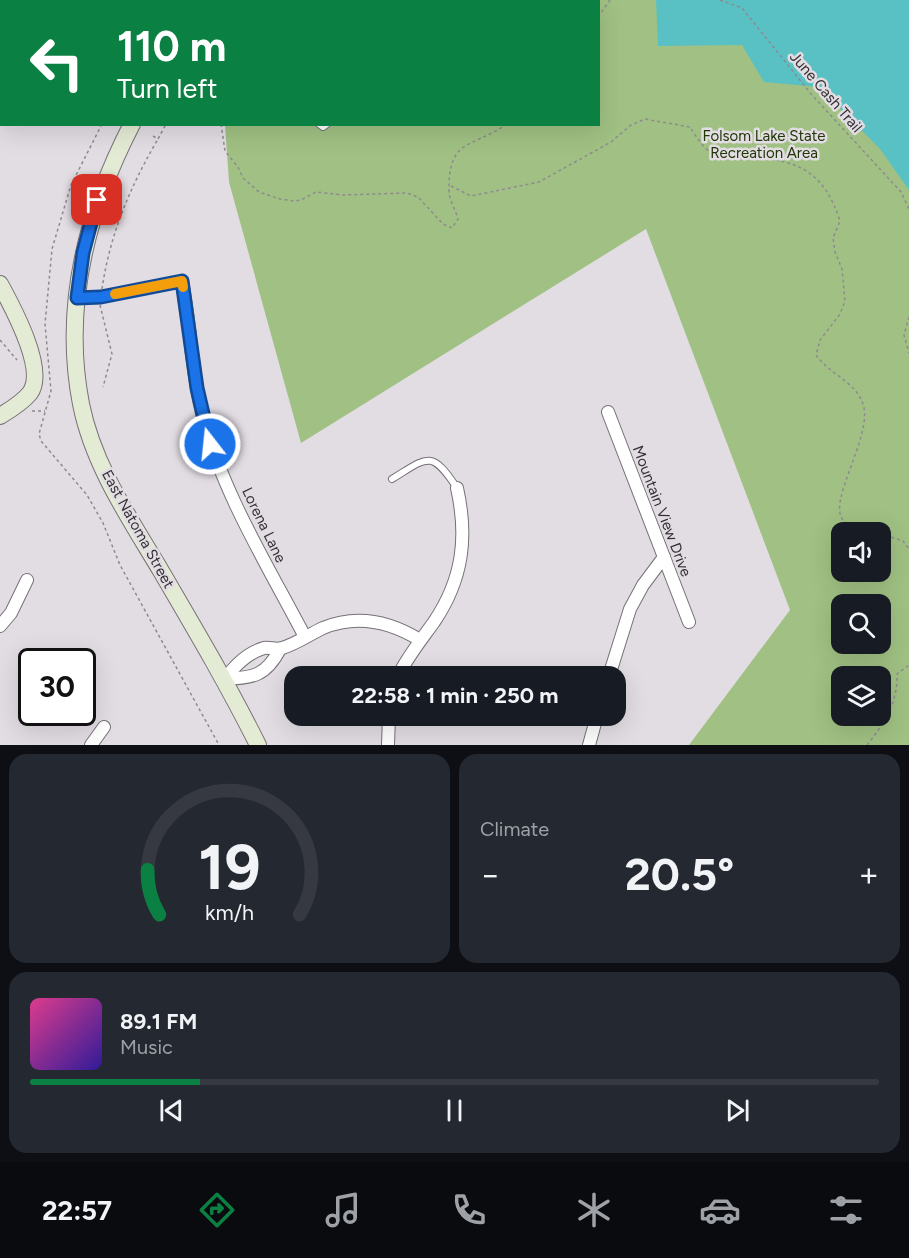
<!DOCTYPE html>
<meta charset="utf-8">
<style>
body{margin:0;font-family:Figtree,sans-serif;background:#242831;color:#f1f3f6;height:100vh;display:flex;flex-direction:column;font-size:22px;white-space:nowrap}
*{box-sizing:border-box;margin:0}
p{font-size:20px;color:#9ea1a6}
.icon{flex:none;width:33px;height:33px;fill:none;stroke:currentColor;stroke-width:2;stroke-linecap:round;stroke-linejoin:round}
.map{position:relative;height:745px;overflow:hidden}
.sheet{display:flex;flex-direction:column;gap:9px;padding:9px;background:#0d0f14;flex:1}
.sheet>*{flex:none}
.guide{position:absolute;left:0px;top:0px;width:600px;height:126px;box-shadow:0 6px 24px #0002;background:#0b8043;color:#fff;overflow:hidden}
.tools{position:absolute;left:831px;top:522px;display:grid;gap:12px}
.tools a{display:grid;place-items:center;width:60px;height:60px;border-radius:12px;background:#171b24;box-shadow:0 6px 24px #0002;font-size:30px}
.speed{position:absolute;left:18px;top:648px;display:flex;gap:12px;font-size:30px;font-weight:700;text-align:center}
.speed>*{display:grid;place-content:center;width:78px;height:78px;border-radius:50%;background:#171b24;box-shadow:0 6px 24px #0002;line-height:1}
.speed .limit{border:3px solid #111;border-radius:9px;background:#fff;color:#111}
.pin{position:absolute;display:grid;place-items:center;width:51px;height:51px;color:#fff;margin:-26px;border-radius:12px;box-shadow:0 3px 9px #0006}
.me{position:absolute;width:66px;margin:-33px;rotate:344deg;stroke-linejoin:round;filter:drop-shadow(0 0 4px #0008)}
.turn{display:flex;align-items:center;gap:21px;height:126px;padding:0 18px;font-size:27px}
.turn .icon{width:78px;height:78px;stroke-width:2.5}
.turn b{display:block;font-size:42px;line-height:51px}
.big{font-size:45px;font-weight:700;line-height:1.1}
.sheet .widget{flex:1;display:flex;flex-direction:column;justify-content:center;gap:9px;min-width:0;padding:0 21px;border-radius:18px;background:#242831}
.sheet .dial{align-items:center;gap:0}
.dial svg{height:156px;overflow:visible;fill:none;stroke:#363941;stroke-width:7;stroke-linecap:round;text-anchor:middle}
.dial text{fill:#f1f3f6;stroke:none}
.song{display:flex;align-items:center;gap:18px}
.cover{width:72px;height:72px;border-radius:9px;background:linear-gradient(135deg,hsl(330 70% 55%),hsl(250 70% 35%))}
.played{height:6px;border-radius:3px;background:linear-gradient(90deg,#0b8043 20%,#363941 20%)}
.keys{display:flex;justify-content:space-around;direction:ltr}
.heat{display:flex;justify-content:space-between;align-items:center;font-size:33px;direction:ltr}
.sheet .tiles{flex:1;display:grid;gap:9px;grid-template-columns:1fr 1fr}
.widget:last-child{grid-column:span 2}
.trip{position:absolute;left:284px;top:666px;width:342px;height:60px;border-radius:18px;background:#171b24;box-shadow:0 6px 24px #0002;font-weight:700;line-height:60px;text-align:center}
.menu{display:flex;height:96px;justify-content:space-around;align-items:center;background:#090b0e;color:#9ea1a6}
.menu .icon{width:42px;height:42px}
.menu .current{color:#0b8043}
.menu b{font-size:27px;color:#f1f3f6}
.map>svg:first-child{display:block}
</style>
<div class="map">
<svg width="909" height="745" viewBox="0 0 909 745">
<rect width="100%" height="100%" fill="#e2dce3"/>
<path fill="#a0c183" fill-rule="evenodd" d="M 236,0 L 909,0 L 909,745 L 689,745 L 790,610 L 646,229 L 301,443 L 229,182 L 225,125 L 598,124 L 598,2 ZM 842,532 L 880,532 L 880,572 L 842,572 ZM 842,604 L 880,604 L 880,644 L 842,644 ZM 842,676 L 880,676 L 880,716 L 842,716 Z"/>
<polygon fill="#59c0c4" points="656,0 909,0 909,190 880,149 819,87 764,82 742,45 658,46"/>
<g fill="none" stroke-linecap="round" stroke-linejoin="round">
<defs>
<g id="lane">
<polyline points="347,2 347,0"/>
<polyline points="319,124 323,127 327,124"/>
<polyline points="78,298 101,297 182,281"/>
<path d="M 392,479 C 428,457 431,449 457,488"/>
</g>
<g id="street">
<path d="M 182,281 C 191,326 191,372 203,417 C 222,492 269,568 305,637"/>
<polyline points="608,412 689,622"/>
<polyline points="0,626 11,613 27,580"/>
<path d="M 398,676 C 408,656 421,640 434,622 C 463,579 468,537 457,488"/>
<polyline points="609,676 630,609 643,585 664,557"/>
<path d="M 225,679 C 235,665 247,653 264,648 C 270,647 276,650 282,648 C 296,644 310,634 323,628 C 357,614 389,621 420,640"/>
<path d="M 225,679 C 253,678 266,676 280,649"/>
<polyline points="91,745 104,727"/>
<polyline points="388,745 389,716"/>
<polyline points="589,745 597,716"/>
</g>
<g id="secondary">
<polyline points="197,2 198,0"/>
<polyline points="0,19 2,19"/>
<polyline points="0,34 2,35"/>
<path d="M 132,124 C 87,211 62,306 81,404 C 93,465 130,519 161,571 C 195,629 228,685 258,745"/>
<path d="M 0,284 C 12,306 47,370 30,393 C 22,403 10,410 0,416"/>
</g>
</defs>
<use href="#lane" stroke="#767177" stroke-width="8"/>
<use href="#street" stroke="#767177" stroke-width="14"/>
<use href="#secondary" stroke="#767177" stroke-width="18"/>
<g stroke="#8e8a8f" stroke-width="1.5" stroke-dasharray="3 3" stroke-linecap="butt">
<polyline points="720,0 742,8 812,95 901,192 909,209"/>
<polyline points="225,2 226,0"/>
<polyline points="250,2 250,0"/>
<polyline points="598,17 610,0"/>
<polyline points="102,124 71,185 52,249 45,324 51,391 39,434 41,441 87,495 103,523 120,565 219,745"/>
<path d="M 221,124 L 225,151 L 238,167 L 243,178 L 259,192 L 280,199 L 294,201 L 301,200 L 316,192 L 343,195 L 407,193 L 418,197 L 443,224 L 452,228 L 458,219 C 456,211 449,199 449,192 C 448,138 470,149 507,124"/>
<polyline points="153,136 158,139 166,124"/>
<path d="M 451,186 L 471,196 L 539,182 L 611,142 L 631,125 L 645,119 L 690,127 C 696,136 704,150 715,155 C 725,159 740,157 751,158 C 800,159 825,174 840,221 L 833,238 L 835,252 L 842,269 L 845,301 L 840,314 L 820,340 L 816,355 C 829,374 855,381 863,404 C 874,435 825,504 844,521 C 852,528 869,528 879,532"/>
<path d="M 102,289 C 110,234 130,187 158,139"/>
<polyline points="100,305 112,354 103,387"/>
<polyline points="909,317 904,335 909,353"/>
<polyline points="0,340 17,360"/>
<polyline points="32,411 45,411"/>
<polyline points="880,533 903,541 909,549"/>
<path d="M 867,745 C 884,724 898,702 897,674 L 909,665"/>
</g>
<use href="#lane" stroke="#fff" stroke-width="6"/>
<use href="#street" stroke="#fff" stroke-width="12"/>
<use href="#secondary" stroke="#e4ebd5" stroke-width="16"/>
</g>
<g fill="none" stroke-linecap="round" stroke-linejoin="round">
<defs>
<polyline id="route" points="97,200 83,253 77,298 101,297 182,281 197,388 210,444"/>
</defs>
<use href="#route" stroke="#114b97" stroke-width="15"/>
<use href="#route" stroke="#1a73e8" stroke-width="10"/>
<polyline stroke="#f59e0b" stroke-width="10" points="115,294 182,281 183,287"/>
</g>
<g text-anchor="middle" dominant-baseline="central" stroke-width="5" stroke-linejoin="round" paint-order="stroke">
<g font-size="15" fill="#343134" stroke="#e2dce3">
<text transform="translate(826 92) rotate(49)">June Cash Trail</text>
<text transform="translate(662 511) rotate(69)">Mountain View Drive</text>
<text transform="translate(264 525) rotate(64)">Lorena Lane</text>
<text transform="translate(138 529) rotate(61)">East Natoma Street</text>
</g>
<g font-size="15" fill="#213607" stroke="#e2dce3">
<text x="764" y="136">Folsom Lake State<tspan x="764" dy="17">Recreation Area</tspan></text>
</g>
</g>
</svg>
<div class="tools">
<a><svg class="icon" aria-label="sound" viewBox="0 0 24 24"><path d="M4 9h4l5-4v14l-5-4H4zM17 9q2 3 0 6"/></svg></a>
<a><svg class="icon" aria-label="search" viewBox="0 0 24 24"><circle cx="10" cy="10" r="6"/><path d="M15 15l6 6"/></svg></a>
<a><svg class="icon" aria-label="layers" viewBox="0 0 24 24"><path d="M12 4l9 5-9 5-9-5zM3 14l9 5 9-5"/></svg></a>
</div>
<div class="speed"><div class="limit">30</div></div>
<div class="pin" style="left:97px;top:200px;background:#d93025"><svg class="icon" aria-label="arrive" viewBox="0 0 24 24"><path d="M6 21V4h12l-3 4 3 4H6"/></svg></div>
<svg class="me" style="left:210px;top:444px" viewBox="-20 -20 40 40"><circle r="17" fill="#1a73e8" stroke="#fff" stroke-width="3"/><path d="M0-11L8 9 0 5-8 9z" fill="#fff"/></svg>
<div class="trip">22:58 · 1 min · 250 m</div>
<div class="guide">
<div class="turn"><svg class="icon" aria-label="left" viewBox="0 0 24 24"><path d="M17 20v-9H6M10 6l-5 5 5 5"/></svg><div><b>110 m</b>Turn left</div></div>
</div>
</div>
<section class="sheet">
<div class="tiles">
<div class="widget dial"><svg viewBox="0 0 100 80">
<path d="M14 69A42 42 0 1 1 86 69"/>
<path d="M14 69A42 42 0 0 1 8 46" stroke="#0b8043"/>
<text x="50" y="56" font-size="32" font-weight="700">19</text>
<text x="50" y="72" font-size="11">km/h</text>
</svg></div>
<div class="widget"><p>Climate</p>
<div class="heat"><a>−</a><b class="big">20.5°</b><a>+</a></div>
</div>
<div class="widget">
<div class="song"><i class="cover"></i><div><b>89.1 FM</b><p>Music</p></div></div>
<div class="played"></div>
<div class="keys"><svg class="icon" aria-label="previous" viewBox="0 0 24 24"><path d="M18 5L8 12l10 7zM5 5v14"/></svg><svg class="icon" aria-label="pause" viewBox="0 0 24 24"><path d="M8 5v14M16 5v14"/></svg><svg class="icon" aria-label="next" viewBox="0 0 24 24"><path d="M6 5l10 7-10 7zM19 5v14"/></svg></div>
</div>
</div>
</section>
<nav class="menu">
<b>22:57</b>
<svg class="icon current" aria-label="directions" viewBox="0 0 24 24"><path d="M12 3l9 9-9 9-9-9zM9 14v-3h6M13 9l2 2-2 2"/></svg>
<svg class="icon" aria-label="music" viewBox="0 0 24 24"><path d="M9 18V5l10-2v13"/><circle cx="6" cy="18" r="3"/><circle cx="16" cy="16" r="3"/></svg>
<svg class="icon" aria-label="phone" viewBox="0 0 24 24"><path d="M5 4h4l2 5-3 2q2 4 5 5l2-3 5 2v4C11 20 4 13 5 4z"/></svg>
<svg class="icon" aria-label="climate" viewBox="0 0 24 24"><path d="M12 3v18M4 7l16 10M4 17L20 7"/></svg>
<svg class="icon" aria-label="car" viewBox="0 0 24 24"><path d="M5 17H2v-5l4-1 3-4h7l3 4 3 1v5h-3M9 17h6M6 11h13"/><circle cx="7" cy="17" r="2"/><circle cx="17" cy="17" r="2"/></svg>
<svg class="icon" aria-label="filters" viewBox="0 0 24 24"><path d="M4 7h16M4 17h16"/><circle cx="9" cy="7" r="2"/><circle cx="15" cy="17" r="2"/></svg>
</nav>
